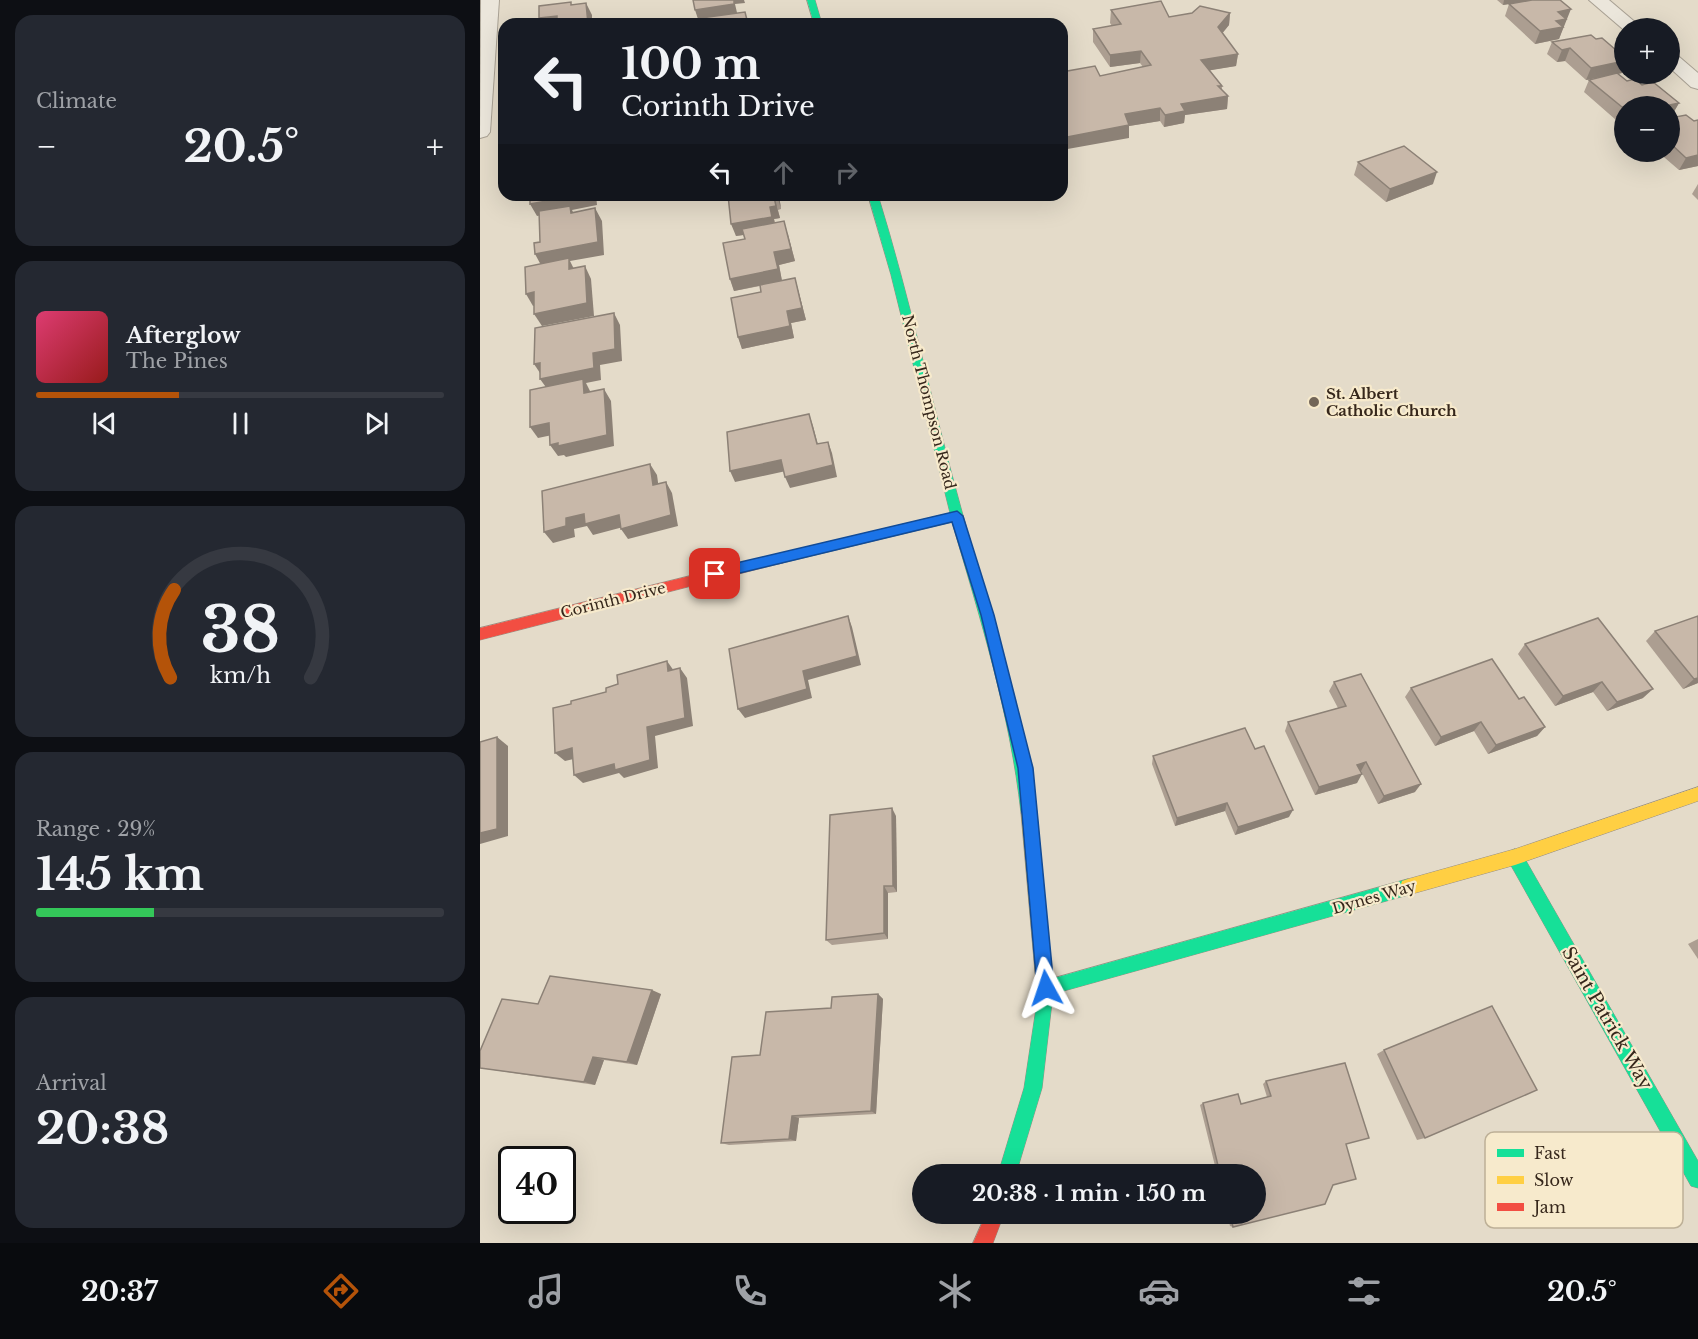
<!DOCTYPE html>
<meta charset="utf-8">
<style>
body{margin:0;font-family:"Libre Baskerville",serif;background:#242831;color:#f1f3f6;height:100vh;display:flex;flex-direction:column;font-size:22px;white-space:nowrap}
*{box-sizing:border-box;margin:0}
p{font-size:20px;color:#9ea1a6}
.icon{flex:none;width:33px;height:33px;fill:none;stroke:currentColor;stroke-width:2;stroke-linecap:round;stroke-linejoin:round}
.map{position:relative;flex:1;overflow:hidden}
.sheet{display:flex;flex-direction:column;gap:15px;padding:15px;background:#0d0f14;width:480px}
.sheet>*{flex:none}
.guide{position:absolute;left:18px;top:18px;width:570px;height:183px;border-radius:18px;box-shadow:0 6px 24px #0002;background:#171b24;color:#f1f3f6;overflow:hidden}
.controls{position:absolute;left:1134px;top:18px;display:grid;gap:12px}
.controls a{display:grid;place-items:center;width:66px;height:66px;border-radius:50%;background:#171b24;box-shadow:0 6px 24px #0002;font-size:30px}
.speed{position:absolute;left:18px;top:1146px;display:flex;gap:12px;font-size:30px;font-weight:700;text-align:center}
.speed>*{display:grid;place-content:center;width:78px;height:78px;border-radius:50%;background:#171b24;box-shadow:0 6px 24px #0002;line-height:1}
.speed .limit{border:3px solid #111;border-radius:9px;background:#fff;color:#111}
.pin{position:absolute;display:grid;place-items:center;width:51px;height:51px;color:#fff;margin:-26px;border-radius:12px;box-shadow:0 3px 9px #0006}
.me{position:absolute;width:66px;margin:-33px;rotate:355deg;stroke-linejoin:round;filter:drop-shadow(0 0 4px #0008)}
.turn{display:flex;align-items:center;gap:21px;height:126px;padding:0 24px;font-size:27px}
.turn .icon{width:78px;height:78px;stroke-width:2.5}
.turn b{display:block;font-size:42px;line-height:51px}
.lanes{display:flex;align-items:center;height:57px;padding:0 24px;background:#0003;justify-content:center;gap:30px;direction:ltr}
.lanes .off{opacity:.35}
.big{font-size:45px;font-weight:700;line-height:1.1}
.sheet .widget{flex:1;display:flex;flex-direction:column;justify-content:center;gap:9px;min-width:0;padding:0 21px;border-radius:18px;background:#242831}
.sheet .dial{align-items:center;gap:0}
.dial svg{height:156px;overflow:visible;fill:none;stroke:#363941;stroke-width:7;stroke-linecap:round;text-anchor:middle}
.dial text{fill:#f1f3f6;stroke:none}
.song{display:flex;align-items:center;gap:18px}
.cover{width:72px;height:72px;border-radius:9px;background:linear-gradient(135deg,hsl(340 70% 55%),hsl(0 70% 35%))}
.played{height:6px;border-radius:3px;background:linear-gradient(90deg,#b45309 35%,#363941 35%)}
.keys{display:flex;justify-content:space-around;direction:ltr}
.heat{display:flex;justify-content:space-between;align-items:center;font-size:33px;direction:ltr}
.charge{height:9px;border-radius:4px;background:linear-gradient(90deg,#34c759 29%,#363941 0)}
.trip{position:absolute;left:432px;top:1164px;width:354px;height:60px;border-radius:30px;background:#171b24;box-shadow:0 6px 24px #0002;font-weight:700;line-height:60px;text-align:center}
.dock{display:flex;height:96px;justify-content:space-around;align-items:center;background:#090b0e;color:#9ea1a6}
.dock .icon{width:42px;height:42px}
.dock .current{color:#b45309}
.dock b{font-size:27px;color:#f1f3f6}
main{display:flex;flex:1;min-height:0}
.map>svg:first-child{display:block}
</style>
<main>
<section class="sheet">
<div class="widget"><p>Climate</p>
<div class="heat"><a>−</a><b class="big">20.5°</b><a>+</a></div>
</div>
<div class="widget">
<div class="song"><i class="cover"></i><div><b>Afterglow</b><p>The Pines</p></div></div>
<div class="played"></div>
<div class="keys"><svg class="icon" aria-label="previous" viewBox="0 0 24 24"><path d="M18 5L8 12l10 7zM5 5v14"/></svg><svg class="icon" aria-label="pause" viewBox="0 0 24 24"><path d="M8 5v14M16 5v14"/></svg><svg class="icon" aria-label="next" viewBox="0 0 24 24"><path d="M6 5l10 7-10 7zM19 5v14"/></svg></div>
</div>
<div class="widget dial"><svg viewBox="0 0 100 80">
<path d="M14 69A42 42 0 1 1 86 69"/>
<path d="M14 69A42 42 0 0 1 16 24" stroke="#b45309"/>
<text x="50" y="56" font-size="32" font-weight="700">38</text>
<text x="50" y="72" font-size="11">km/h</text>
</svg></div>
<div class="widget"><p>Range · 29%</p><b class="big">145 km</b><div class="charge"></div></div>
<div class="widget"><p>Arrival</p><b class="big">20:38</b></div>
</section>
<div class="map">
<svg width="1218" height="1243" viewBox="0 0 1218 1243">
<rect width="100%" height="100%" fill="#e4dbc9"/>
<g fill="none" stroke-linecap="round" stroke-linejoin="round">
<defs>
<g id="street">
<polygon points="1,0 19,0 10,132 7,136 0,138"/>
<polygon points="1109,0 1129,0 1162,28 1144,30"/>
<polygon points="1190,53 1197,55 1218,73 1218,89 1211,87 1190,68"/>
</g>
<g id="fast">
<polygon points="327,0 335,0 342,24 334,24"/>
<path d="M 388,195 L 398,195 C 430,298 452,404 481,508 C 509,610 544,708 557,813 L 554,818 L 549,820 L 544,818 L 541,813 C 530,713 500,618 472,522 L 298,564 L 293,563 L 292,559 L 293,555 L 298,554 L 470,513 L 411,275 Z"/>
<polygon points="1035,849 1041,852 1218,1161 1218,1188 1211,1186 1029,862 1027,857 1029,852"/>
<polygon points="928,879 934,881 936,887 934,893 928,895 573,994 562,1088 536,1174 518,1174 544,1088 560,982"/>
</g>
<g id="slow">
<polygon points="1218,787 1218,801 1035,865 928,895 922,893 920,887 922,881 928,879 1035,849"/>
<polygon points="549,806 554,808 557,813 573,995 571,1001 565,1003 559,1001 557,995 541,813 544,808"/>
</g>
<g id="jam">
<polygon points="298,554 303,555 304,559 303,563 298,564 0,640 0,628"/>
<polygon points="506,1214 524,1214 513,1243 493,1243"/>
</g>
</defs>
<use href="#street" stroke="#a8a093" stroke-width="2"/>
<use href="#fast" stroke="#988f83" stroke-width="1"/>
<use href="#slow" stroke="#988f83" stroke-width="1"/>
<use href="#jam" stroke="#988f83" stroke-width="1"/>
<use href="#street" fill="#ebe6db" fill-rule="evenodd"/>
<use href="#fast" fill="#16e098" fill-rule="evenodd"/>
<use href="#slow" fill="#ffcf43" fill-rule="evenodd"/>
<use href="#jam" fill="#f24e42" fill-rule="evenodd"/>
</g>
<g fill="#ac9e91">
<polygon points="1017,0 1080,0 1086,22 1085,22 1079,39 1055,44 1025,16 1029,4 1023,5"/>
<polygon points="631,10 689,17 750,13 749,25 742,33 758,54 756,66 730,70 742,86 742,90 748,96 747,109 705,115 704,123 684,127 680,121 649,126 649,138 620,76 663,67 660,63 630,67 613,42 613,29 632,26 630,23"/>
<polygon points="1111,35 1116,39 1122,38 1144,57 1144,68 1142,73 1138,74 1147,81 1155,79 1162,85 1173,82 1199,103 1192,115 1190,116 1190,106 1144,106 1144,118 1136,120 1104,92 1109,80 1121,77 1106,80 1085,61 1077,62 1067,54 1072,42"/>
<polygon points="1190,118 1214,121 1218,120 1218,166 1199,170 1178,152 1190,152"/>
<polygon points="878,162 953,184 906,202 874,175"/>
<polygon points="1218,184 1218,200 1212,194"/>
<polygon points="250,195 299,195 301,209 298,210 300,218 294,219 295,223 308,234 315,261 299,265 302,281 315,278 326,320 311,323 314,338 262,349 258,337 281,292 280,286 254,291 250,279 265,239 264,235 256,236"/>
<polygon points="1175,631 1218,683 1203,689 1166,641"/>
<polygon points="1045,644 1163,698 1127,711 1113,692 1075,706 1038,654"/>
<polygon points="854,682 935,792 898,804 881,771 880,771 877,783 835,795 805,731 808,722 858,708 849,691"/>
<polygon points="931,688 1065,727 1057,736 1008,754 994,731 955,746 925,697"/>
<polygon points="775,749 809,817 755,835 745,811 695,826 672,764 673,756"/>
<polygon points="416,816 417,892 408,893 408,939 352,945 346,940"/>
<polygon points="1218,939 1218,959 1208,944"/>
<polygon points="181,994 157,1065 124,1060 115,1085 0,1068 0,1051 58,1004"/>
<polygon points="398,994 403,999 396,1114 319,1118 316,1141 249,1145 241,1143 280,1055 351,1008"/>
<polygon points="904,1050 945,1138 937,1140 897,1054"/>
<polygon points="786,1081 866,1144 853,1185 753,1227 750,1226 747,1214 776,1214 776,1174 737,1174 720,1105 723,1103 761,1104 787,1097 783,1084"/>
</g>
<g fill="#8c8176">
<polygon points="254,0 264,0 265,3 255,4 258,17 219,22 215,10"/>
<polygon points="1024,0 1054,0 1023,5"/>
<polygon points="106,3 112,15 112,24 108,24"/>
<polygon points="1091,9 1079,39 1055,44 1060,31 1078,12"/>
<polygon points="750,13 749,25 737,40 738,27"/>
<polygon points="77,16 81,24 62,24 59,18"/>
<polygon points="1090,48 1085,61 1077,62 1082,50"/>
<polygon points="661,51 660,63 630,67 630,55"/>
<polygon points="758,54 756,66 720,72 721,60"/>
<polygon points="1144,61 1144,68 1142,73 1106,80 1111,68"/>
<polygon points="748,96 747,109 705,115 704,123 684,127 685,115 701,104"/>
<polygon points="1165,102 1163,106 1146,106"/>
<polygon points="1199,103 1192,115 1190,116 1190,106 1185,106"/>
<polygon points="1142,107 1144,107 1144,118 1136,120"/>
<polygon points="680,108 680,121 649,126 649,138 582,150 582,138 645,114"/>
<polygon points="1218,155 1218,166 1199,170 1206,158"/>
<polygon points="957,172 953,184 906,202 910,189"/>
<polygon points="99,195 116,195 117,205 92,210 96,218 91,213 90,210 57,216 50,204"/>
<polygon points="297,195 299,195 301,209"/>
<polygon points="294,197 300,218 294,219 296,230 256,236 251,224 290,207"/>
<polygon points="115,208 122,221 124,255 90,261 95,271 62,267 55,254"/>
<polygon points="304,221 315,261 299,265 302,281 254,291 250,279 294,252"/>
<polygon points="105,266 111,279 114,316 62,326 54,314"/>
<polygon points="315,278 326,320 311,323 314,338 262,349 258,337 307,311"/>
<polygon points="54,292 61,304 53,306 46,294"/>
<polygon points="134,313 140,325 142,361 120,365 121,380 106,383 110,391 111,405 68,390 60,379 113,353"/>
<polygon points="60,363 62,376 54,364"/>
<polygon points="124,389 131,401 134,446 86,457 84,455 78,456 70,445 78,443"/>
<polygon points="329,414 333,426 341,456 337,444"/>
<polygon points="69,423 77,434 58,438 50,427"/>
<polygon points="348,442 352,453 357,477 310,488 305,477"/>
<polygon points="301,460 306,471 255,482 250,471"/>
<polygon points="170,464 177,475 180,497 173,485"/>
<polygon points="186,482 192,493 198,526 148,539 141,529"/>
<polygon points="104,514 139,515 147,526 113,535 107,526 94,529 95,537 73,543 64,532 86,518"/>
<polygon points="368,616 372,627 381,665 328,680 332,698 265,718 258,709 323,671"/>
<polygon points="187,661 194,671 188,671"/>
<polygon points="200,668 207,678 213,726 175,736 178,768 144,778 139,773 103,783 94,775 167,727"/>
<polygon points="1218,678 1218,683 1203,689 1214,679"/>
<polygon points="1122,682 1113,692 1075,706 1083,696"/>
<polygon points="1173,689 1163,698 1127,711 1137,702"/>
<polygon points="1001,722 994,731 955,746 961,737"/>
<polygon points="1065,727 1057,736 1008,754 1016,745"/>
<polygon points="17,737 28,746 28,836 0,844 0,833"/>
<polygon points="92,748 102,757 85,761 75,753"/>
<polygon points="886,762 881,771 872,773 877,765"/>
<polygon points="882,774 877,783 835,795 839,787"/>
<polygon points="941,784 935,792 898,804 904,796"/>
<polygon points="747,803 745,811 695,826 697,818"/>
<polygon points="412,808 416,816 417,892 413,886"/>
<polygon points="813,810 809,817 755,835 758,827"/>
<polygon points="404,886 408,893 408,939 404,933"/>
<polygon points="172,990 181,994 157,1065 147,1062"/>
<polygon points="398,994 403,999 396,1114 391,1111"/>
<polygon points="113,1057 124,1060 115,1085 104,1082"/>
<polygon points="312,1116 319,1118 316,1141 309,1139"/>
</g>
<g fill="#c8b8a9" stroke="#8c8176" stroke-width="1.5">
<polygon points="213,0 254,0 254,4 215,10"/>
<polygon points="1052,0 1080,0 1091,9 1078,12 1086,19 1076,21 1083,27 1060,31 1029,4"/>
<polygon points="681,1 689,17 712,13 720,6 750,13 738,27 758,54 721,60 742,86 738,86 748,96 701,104 705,111 685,115 680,108 645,114 649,125 582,138 582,72 615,66 620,76 671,65 661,51 630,55 613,29 641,24 631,10"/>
<polygon points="91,2 91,5 106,3 108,24 77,24 77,16 59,18 59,6"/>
<polygon points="265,12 268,24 222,24 221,18"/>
<polygon points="1111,35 1116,39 1122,38 1144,57 1144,61 1111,68 1090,48 1082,50 1072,42"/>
<polygon points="1137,73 1147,81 1155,79 1162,85 1173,82 1199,103 1185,106 1171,106 1165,102 1142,107 1109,80"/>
<polygon points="1206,115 1214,121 1218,120 1218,155 1206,158 1190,143 1190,118"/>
<polygon points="924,146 957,172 910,189 878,162"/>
<polygon points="50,195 99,195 50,204"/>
<polygon points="248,195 297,195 298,197 294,197 296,206 290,207 292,217 251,224"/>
<polygon points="90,206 91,213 115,208 118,242 55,254 54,243 60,242 59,211"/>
<polygon points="304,221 311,249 294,252 298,269 250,279 243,243 265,239 262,229"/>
<polygon points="89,258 89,269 105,266 107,303 54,314 54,292 46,294 45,267"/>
<polygon points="315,278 322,308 307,311 310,326 258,337 251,298 281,292 280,285"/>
<polygon points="134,313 135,349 113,353 114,368 60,379 60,363 54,364 55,328"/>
<polygon points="103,379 104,393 124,389 127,435 78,446 78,443 70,445 69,423 50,427 50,390"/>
<polygon points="329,414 337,444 348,442 353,465 305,477 301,460 250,471 247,432"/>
<polygon points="170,464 173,485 186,482 191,515 141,529 139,515 105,524 104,514 86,518 86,526 64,532 62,491"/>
<polygon points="368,616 377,656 323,671 327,689 258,709 249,649"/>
<polygon points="1218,616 1218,678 1214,679 1175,631"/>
<polygon points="1118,618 1173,689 1137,702 1122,682 1083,696 1045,644"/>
<polygon points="1012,659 1039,699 1044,697 1065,727 1016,745 1001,722 961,737 931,688"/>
<polygon points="187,661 188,671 200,668 205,718 167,727 170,760 135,770 134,764 94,775 92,748 75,753 73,708 91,704 91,701 126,692 126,688 138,684 137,675"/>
<polygon points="881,674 941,784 904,796 886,762 877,765 882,774 839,787 808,722 866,706 854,682"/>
<polygon points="765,728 775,749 784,746 813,810 758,827 747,803 697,818 673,756"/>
<polygon points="17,737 17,829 0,833 0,742"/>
<polygon points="412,808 413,886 404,886 404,933 346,940 350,815"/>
<polygon points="70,976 172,990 147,1062 113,1057 104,1082 0,1068 0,1051 22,999 58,1004"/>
<polygon points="398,994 391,1111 312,1116 309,1139 241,1143 252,1057 280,1055 286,1012 351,1008 352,997"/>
<polygon points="1012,1006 1057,1090 945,1138 904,1050"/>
<polygon points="865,1063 889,1138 866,1144 876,1179 853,1185 845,1204 753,1227 750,1214 776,1214 776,1174 740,1174 723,1103 758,1094 761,1104 791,1096 786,1081"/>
</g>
<polygon fill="#1a73e8" stroke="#114b97" stroke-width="1.5" points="477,511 483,516 514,615 553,768 574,988 572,994 566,996 560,994 557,988 538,768 501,615 472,522 235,579 228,574 235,568"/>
<circle fill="#736658" stroke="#f7eacc" stroke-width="2" cx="834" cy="402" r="6"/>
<g text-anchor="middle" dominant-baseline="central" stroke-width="4.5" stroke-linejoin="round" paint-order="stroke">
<g font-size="15" font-weight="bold" fill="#36271b" stroke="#f7eacc" text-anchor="start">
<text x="846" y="393">St. Albert<tspan x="846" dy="17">Catholic Church</tspan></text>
</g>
<g font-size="15" fill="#36271b" stroke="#f7eacc">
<text transform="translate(449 402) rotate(76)">North Thompson Road</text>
<text transform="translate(133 600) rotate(-14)">Corinth Drive</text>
<text transform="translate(894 897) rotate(-16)">Dynes Way</text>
</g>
<g font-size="18" fill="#36271b" stroke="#f7eacc">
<text transform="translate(1127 1018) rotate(60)">Saint Patrick Way</text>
</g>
</g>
<rect x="1005" y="1132" width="198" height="96" rx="9" fill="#f7eacc" stroke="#bdb097" stroke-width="1.5"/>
<rect x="1017" y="1149" width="27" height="8" fill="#16e098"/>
<rect x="1017" y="1176" width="27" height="8" fill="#ffcf43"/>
<rect x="1017" y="1203" width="27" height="8" fill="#f24e42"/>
<g font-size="16" fill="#36271b">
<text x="1054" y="1159">Fast</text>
<text x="1054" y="1186">Slow</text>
<text x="1054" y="1213">Jam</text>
</g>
</svg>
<div class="controls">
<a>+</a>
<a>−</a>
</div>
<div class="speed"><div class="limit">40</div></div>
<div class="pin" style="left:235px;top:574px;background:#d93025"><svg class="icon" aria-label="arrive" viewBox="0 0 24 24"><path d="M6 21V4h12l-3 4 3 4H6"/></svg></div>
<svg class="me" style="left:566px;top:988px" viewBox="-20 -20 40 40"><path d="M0-17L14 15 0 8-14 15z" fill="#1a73e8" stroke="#fff" stroke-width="4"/></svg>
<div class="trip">20:38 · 1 min · 150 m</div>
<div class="guide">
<div class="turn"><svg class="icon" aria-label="left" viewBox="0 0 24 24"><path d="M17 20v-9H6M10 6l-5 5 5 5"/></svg><div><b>100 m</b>Corinth Drive</div></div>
<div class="lanes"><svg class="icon" aria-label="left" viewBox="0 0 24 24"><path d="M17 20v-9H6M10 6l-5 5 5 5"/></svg><svg class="icon off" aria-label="ahead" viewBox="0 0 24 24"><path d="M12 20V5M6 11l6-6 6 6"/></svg><svg class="icon off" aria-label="right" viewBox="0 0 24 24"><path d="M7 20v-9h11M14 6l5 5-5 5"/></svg></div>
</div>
</div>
</main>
<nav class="dock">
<b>20:37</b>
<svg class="icon current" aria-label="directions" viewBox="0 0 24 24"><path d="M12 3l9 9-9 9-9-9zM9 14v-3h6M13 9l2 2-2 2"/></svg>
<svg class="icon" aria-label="music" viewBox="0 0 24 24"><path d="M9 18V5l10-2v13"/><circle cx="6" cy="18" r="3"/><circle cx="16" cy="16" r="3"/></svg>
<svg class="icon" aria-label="phone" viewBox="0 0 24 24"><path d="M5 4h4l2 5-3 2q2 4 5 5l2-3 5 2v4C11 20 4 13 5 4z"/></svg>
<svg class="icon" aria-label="climate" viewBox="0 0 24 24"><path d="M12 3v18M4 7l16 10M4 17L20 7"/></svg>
<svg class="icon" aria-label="car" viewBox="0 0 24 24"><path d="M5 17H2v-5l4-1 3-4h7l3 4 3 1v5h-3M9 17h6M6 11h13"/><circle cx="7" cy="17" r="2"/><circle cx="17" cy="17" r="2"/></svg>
<svg class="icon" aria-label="filters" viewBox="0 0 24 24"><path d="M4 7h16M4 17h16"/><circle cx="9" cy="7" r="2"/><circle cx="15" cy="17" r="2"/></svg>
<b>20.5°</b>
</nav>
